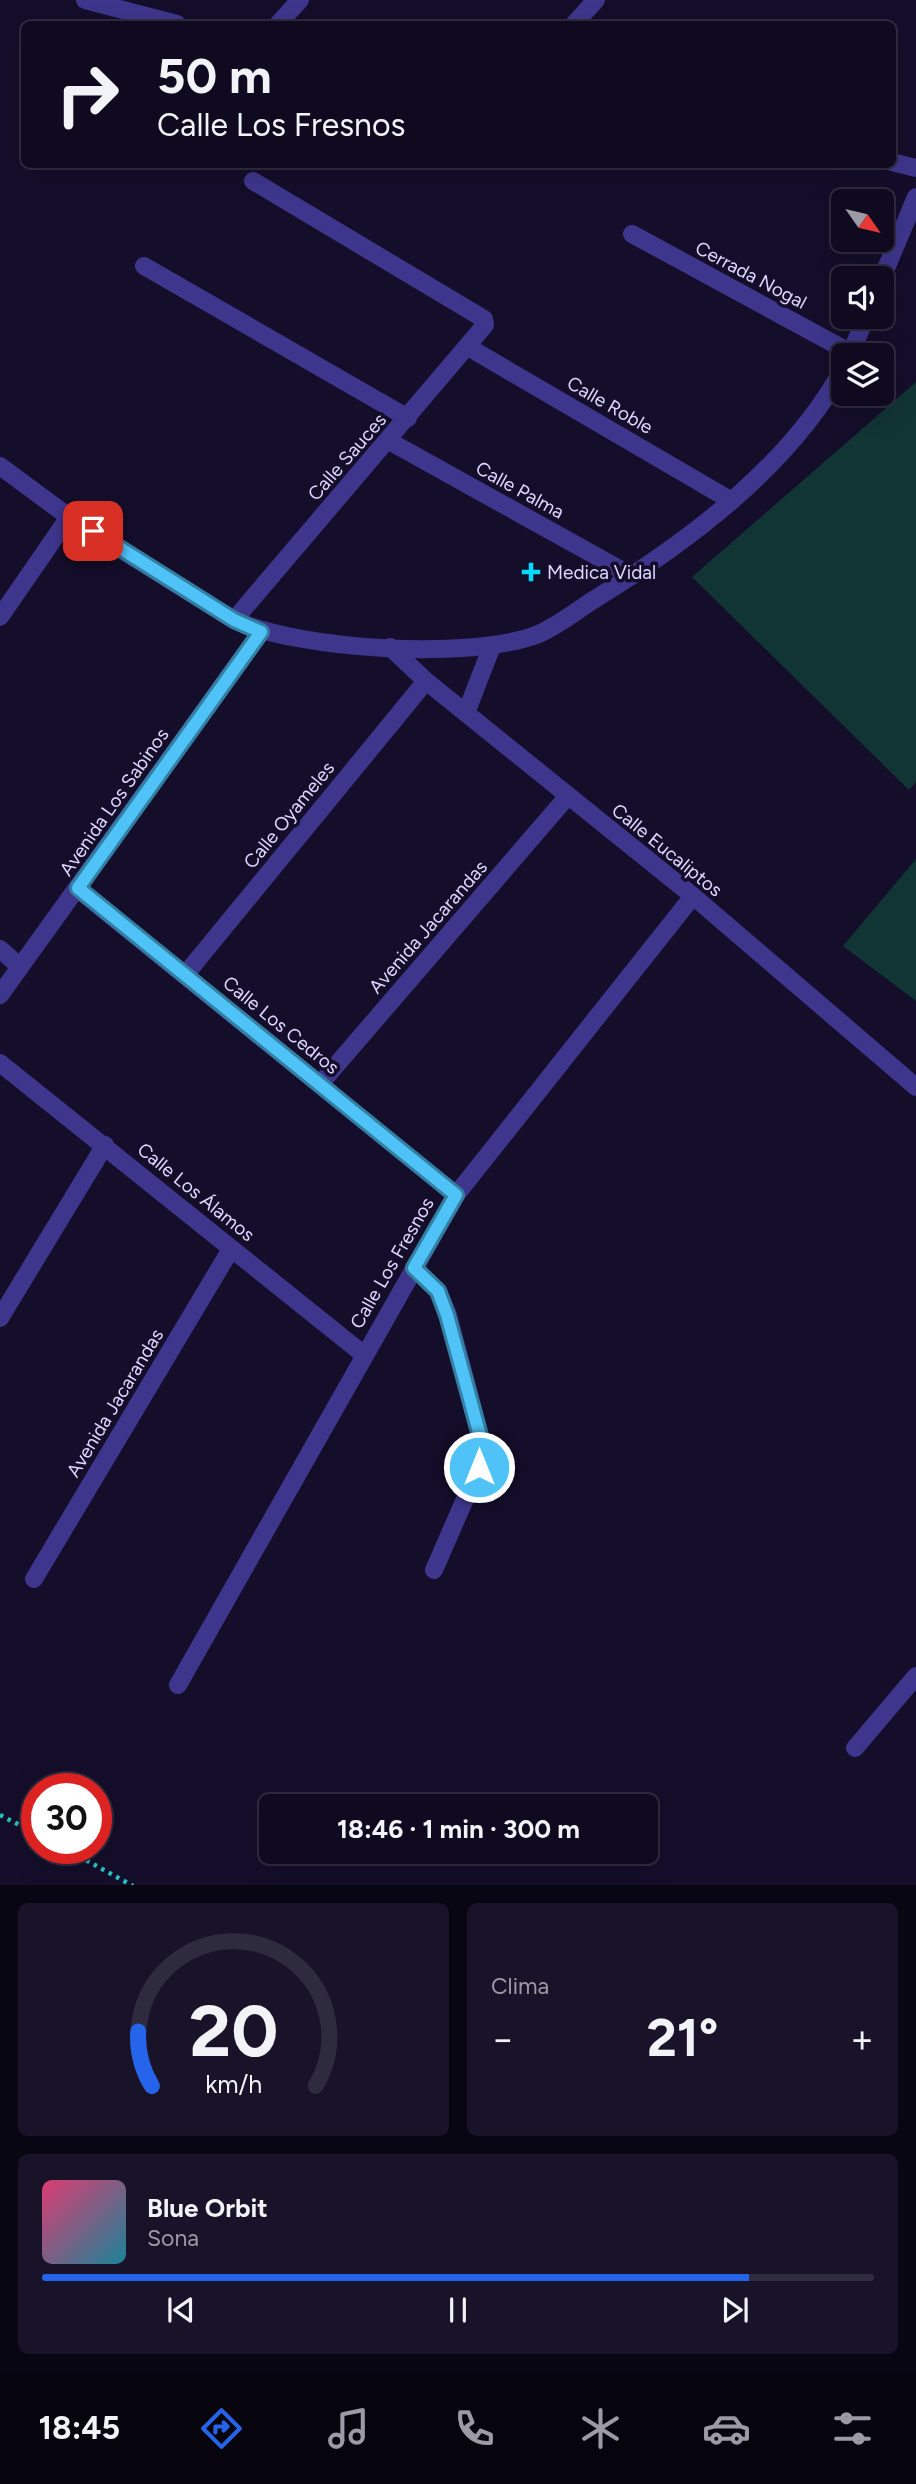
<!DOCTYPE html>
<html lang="es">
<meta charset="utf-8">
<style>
body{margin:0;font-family:Figtree,sans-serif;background:#181329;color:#f1f3f6;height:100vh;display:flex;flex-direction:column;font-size:26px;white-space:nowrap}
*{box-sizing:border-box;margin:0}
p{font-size:23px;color:#9b9aa5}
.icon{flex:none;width:38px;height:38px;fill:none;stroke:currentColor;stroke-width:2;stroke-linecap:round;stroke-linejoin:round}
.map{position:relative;height:1885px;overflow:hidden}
.drawer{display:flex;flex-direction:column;gap:18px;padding:18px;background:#080612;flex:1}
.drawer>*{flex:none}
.banner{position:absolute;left:21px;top:21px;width:875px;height:147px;border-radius:10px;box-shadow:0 7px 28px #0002,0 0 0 2px #2f2b3e;background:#0f0a20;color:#f1f3f6;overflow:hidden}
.needle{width:46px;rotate:124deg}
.tools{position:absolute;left:831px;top:189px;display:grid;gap:14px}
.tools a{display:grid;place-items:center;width:63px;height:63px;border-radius:10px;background:#0f0a20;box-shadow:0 7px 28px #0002,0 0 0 2px #2f2b3e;font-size:35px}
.speed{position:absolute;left:21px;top:1773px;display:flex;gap:14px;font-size:35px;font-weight:700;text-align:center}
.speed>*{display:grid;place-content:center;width:91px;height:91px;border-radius:50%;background:#0f0a20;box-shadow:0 7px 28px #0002,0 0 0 2px #2f2b3e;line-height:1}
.speed .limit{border:10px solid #d22;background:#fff;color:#111}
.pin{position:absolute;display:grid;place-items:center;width:60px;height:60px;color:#fff;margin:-30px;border-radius:14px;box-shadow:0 4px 10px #0006}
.me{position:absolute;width:77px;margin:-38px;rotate:0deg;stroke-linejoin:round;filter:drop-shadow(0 0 5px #0008)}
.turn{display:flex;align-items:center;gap:24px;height:147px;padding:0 21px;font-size:32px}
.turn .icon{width:91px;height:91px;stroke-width:2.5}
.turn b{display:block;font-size:49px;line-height:60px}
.big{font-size:52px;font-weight:700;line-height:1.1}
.drawer .widget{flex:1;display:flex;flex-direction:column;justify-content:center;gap:10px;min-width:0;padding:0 24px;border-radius:10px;background:#181329}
.drawer .dial{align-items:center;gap:0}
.dial svg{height:182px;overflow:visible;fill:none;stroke:#2f2b3e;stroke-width:7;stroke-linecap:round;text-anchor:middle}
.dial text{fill:#f1f3f6;stroke:none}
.song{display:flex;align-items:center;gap:21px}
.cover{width:84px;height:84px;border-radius:10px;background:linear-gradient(135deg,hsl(340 70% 55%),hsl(190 70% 35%))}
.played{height:7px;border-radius:4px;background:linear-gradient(90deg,#2563eb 85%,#2f2b3e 85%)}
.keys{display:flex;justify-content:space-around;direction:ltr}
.heat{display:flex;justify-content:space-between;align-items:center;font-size:38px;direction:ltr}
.drawer .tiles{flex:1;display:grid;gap:18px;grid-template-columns:1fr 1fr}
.widget:last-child{grid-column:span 2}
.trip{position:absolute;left:259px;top:1794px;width:399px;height:70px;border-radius:10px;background:#0f0a20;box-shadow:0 7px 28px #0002,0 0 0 2px #2f2b3e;font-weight:700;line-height:70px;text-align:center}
.dock{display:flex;height:112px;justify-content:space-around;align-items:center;background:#06040d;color:#9b9aa5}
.dock .icon{width:49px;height:49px}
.dock .selected{color:#2563eb}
.dock b{font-size:32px;color:#f1f3f6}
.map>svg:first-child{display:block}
</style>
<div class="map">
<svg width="916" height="1886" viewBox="0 0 916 1886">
<rect width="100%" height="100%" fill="#140e2a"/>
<g fill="#113434">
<polygon points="916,382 916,782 909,790 692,577"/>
<polygon points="916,859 916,1001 843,946"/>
</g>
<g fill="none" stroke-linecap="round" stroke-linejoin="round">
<g stroke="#26c4c2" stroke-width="4.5" stroke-dasharray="3.5 5" stroke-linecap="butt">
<polyline points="0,1815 37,1834"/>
<polyline points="64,1848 133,1886"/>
</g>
<g stroke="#3d368c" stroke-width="18">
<polyline points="85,0 177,24"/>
<polyline points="278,24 300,0"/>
<polyline points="574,24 596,0"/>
<polyline points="892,162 916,168"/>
<polyline points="632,234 851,353"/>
<polyline points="144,266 408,418"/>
<polyline points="882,278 916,197"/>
<polyline points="468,347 730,500"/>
<polyline points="850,355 866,317"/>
<polyline points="389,441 632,576"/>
<path d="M 0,466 L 69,517 L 234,620 C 301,650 468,660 536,635 C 557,627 577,610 595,599 C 689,541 791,465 844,367"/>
<polyline points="0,617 69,517"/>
<polyline points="234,620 485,325 484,319 253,181"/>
<polyline points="390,647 426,681 693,896 916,1087"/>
<polyline points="466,713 492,646"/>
<polyline points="78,889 456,1195"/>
<polyline points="0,949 20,967"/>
<polyline points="185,975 426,681"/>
<polyline points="0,995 261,632"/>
<polyline points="0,1063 363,1354"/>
<polyline points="320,1084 567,797"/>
<polyline points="414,1268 438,1291 448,1315 482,1443 479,1467 434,1570"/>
<polyline points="0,1318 105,1145"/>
<polyline points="34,1579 231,1249"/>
<polyline points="178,1685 456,1195 693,896"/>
<polyline points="855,1748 916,1676"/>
</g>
</g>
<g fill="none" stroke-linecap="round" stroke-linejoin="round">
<defs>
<polyline id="route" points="93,531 234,620 261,632 78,888 456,1195 414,1268 438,1291 447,1315 482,1443 479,1467"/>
</defs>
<use href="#route" stroke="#337fa1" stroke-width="18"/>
<use href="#route" stroke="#4fc3f7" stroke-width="12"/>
</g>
<path fill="#03daff" stroke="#140e2a" stroke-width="2.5" d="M527.5 561.5h7v7h7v7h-7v7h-7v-7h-7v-7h7z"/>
<g text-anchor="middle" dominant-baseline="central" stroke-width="7" stroke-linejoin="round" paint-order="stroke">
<g font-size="19" fill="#ded7ff" stroke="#140e2a">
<text transform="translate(751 275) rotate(28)">Cerrada Nogal</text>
<text transform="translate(610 405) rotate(30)">Calle Roble</text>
<text transform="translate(347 457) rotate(-49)">Calle Sauces</text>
<text transform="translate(520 490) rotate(29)">Calle Palma</text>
<text transform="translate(114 802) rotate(-55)">Avenida Los Sabinos</text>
<text transform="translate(289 815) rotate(-51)">Calle Oyameles</text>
<text transform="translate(667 850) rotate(39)">Calle Eucaliptos</text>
<text transform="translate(428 927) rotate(-49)">Avenida Jacarandas</text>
<text transform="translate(281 1025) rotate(39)">Calle Los Cedros</text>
<text transform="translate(196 1192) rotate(39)">Calle Los Álamos</text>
<text transform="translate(392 1263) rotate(-60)">Calle Los Fresnos</text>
<text transform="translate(115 1403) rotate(-59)">Avenida Jacarandas</text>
</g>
<g font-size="19" fill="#ded7ff" stroke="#140e2a" text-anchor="start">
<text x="547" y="572">Medica Vidal</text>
</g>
</g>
</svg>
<div class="tools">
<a><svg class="needle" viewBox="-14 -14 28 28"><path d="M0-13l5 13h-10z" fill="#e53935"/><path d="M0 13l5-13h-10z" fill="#9b9aa5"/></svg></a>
<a><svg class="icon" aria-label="sound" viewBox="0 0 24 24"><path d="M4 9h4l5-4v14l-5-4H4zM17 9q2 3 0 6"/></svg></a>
<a><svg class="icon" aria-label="layers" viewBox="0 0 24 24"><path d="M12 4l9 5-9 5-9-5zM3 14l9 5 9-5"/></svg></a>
</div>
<div class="speed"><div class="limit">30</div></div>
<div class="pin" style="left:93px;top:531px;background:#d93025"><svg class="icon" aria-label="arrive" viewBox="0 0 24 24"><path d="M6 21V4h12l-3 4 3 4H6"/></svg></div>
<svg class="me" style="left:479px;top:1467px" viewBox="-20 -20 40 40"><circle r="17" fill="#4fc3f7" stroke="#fff" stroke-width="3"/><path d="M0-11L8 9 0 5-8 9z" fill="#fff"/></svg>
<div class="trip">18:46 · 1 min · 300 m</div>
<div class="banner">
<div class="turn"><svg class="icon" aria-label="right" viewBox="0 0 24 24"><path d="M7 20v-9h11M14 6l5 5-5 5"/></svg><div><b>50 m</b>Calle Los Fresnos</div></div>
</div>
</div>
<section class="drawer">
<div class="tiles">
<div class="widget dial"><svg viewBox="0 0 100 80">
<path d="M14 69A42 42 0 1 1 86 69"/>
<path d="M14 69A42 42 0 0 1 8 45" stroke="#2563eb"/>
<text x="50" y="56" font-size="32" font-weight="700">20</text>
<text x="50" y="72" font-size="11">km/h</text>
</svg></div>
<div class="widget"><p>Clima</p>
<div class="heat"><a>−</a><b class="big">21°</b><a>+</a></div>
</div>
<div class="widget">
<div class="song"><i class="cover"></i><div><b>Blue Orbit</b><p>Sona</p></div></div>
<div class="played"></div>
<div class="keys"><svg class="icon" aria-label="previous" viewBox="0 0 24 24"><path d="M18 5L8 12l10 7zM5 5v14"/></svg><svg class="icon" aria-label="pause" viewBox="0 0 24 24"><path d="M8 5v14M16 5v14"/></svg><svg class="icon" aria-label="next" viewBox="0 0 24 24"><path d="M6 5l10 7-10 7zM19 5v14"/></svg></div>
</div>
</div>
</section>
<nav class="dock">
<b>18:45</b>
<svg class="icon selected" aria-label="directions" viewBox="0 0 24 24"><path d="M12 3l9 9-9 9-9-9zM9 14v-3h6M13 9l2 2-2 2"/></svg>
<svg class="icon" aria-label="music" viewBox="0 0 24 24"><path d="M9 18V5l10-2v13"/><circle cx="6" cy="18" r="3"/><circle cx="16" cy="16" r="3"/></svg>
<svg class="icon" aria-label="phone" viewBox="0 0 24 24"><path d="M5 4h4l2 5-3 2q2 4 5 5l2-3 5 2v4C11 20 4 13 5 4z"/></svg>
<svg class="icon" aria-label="climate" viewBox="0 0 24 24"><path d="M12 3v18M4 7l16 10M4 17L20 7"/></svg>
<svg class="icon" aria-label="car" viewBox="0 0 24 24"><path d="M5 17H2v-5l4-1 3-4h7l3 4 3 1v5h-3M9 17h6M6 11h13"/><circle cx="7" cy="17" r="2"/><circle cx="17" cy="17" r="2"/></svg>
<svg class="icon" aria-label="filters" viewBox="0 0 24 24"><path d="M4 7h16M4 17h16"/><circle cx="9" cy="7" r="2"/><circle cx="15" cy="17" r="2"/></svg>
</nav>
